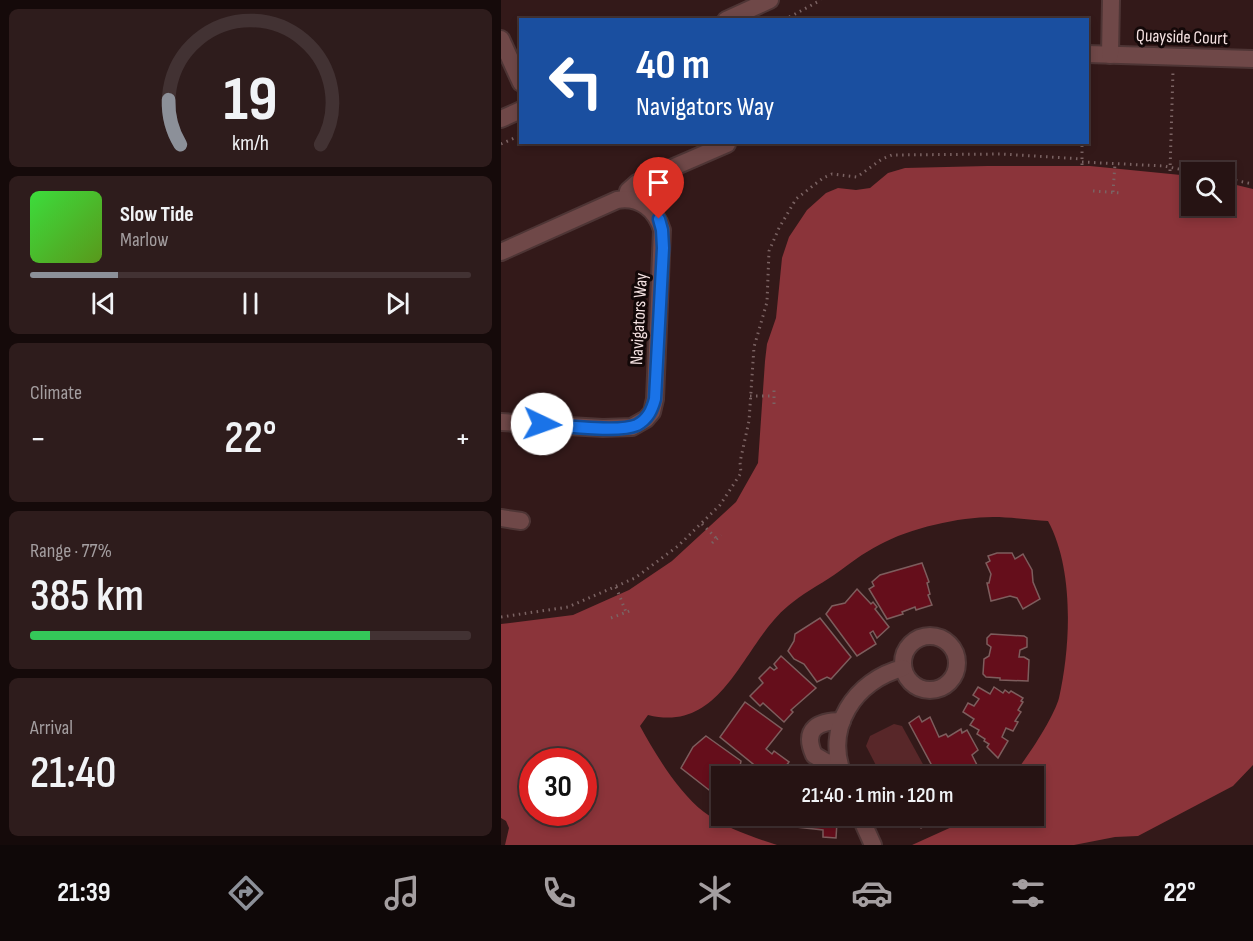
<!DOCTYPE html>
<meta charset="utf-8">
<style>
body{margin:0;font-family:"Sofia Sans Condensed",sans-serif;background:#2e1c1c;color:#f1f3f6;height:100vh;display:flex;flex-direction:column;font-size:22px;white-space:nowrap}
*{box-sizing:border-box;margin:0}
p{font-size:20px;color:#a49ea0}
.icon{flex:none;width:33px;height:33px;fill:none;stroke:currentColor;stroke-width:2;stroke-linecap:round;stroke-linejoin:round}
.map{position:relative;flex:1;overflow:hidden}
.details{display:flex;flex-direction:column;gap:9px;padding:9px;background:#150a0a;width:501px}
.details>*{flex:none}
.guide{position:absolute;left:18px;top:18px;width:570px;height:126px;border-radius:0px;box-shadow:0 3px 9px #0003,0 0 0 2px #423233;background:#1a4fa0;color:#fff;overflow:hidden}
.tools{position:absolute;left:680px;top:162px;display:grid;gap:12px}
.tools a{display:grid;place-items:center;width:54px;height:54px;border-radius:0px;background:#261313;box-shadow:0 3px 9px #0003,0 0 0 2px #423233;font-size:30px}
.speed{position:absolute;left:18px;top:748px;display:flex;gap:12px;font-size:30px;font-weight:700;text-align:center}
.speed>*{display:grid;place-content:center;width:78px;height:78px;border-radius:50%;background:#261313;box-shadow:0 3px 9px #0003,0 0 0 2px #423233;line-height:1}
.speed .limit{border:9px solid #d22;background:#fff;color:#111}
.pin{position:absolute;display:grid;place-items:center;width:51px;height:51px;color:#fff;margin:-62px -26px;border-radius:50% 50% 50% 0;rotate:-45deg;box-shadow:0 0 6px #0007}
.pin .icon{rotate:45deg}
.me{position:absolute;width:66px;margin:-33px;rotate:93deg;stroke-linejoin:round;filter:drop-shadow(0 0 4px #0008)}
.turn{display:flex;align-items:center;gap:21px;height:126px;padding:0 18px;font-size:27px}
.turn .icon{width:78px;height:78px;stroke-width:2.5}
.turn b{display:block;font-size:42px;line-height:51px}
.big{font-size:45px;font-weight:600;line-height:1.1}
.details .tile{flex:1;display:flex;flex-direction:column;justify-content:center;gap:9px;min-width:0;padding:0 21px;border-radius:9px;background:#2e1c1c}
.details .dial{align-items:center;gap:0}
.dial svg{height:156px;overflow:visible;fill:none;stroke:#423233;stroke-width:7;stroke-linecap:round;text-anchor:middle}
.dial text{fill:#f1f3f6;stroke:none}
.song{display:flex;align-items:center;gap:18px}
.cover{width:72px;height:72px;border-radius:9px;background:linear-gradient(135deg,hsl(120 70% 55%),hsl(90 70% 35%))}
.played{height:6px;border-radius:3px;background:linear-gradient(90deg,#8c9099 20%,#423233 20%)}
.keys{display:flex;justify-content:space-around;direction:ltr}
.heat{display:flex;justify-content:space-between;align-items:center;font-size:33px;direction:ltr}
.charge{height:9px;border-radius:4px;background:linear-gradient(90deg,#34c759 77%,#423233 0)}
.trip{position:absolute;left:210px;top:766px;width:333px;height:60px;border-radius:0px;background:#261313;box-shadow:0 3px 9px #0003,0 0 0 2px #423233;font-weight:600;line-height:60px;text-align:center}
.dock{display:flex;height:96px;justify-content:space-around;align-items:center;background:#0f0808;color:#a49ea0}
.dock .icon{width:42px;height:42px}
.dock .current{color:#8c9099}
.dock b{font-size:27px;color:#f1f3f6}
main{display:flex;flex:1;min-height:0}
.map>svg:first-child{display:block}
</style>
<main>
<section class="details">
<div class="tile dial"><svg viewBox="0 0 100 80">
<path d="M14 69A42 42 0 1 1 86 69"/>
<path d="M14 69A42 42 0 0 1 8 46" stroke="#8c9099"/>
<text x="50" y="56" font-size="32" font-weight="700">19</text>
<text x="50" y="72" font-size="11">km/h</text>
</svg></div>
<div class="tile">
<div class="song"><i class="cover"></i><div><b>Slow Tide</b><p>Marlow</p></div></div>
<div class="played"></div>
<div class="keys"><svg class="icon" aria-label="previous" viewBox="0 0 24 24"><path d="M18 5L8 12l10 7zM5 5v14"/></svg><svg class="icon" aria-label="pause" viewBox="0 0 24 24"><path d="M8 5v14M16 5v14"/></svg><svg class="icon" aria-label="next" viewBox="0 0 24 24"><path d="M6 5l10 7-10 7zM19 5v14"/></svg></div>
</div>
<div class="tile"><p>Climate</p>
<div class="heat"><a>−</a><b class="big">22°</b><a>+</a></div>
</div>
<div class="tile"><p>Range · 77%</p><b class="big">385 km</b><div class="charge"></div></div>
<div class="tile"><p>Arrival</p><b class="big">21:40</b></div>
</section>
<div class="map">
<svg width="752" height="845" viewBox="0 0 752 845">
<rect width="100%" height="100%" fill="#331919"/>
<polygon fill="#582729" points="393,724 401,726 429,777 381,777 365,746 369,736"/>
<path fill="#8b343a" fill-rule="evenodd" d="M 486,166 L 589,166 L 690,176 L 690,206 L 723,206 L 723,182 L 752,189 L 752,765 L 732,786 L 637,836 L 614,837 L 573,845 L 411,845 L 475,816 L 532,816 L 532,777 L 510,777 C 524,762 553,717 558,698 C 570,645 573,569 547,521 C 529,520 510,517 492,517 C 458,517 409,528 378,545 C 362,553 347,565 333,575 C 318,585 301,594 287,606 C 241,644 223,734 147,715 L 139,726 C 155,755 177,792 203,812 C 224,828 252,837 276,845 L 4,845 L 8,828 L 5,821 L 0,818 L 0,624 L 72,615 L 128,590 L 171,561 L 235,502 L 257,463 L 264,361 L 266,344 L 275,318 L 281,258 L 288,237 L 306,210 L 325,193 L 337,188 L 355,190 L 369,188 L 387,173 L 404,168 ZM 32,762 L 82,762 L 82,813 L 32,813 Z"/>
<g fill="#650e1b" stroke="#7d5d5d" stroke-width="1.5">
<polygon points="496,553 511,553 514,559 522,554 531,570 532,582 539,599 522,609 516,598 509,596 490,601 486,583 488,583 490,574 485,563 489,561 487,556"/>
<polygon points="421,563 428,582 426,583 429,594 427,595 431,605 418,609 415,610 414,607 401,612 402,614 386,619 368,589 373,586 371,582 379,575"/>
<polygon points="356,589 370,604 372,602 376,607 374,609 388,627 376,638 372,631 369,633 375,644 356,656 325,614 331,606 344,603"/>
<polygon points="319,618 350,657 330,679 326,677 316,682 303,664 293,659 287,651 293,641 294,634"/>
<polygon points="490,634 523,636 526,638 526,647 519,650 518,657 523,657 528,660 527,681 499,680 499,678 485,677 482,674 483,659 488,656 490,647 486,644 486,638"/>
<polygon points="280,656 315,688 290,710 292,712 283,722 262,703 259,706 249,696 262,683 258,678 269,667 273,670 276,668 273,664"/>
<polygon points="477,687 489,694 493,687 502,693 504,690 508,693 510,691 522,698 520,701 522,702 517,710 520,712 514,721 517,722 512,731 505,728 501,737 507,741 497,758 486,747 488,744 483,741 484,739 476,734 478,730 469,725 473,719 462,712 467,703 473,706 478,699 472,695"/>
<polygon points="244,702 281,729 265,749 271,754 273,751 288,762 276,777 268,777 219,737"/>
<polygon points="418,716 421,722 429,717 438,737 445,734 447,737 460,729 461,733 466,730 477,750 471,755 481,775 437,777 408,723"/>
<polygon points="205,736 240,761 237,777 220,777 220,792 211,785 208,790 180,768 192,747"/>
<polygon points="267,816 326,816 336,822 335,838 322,837 322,830 277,825 278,819 266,818"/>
<polygon points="414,816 442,816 420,828"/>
</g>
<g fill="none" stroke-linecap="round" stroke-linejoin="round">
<defs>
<g id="street">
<polyline points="225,20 269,0"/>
<polyline points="0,39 20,83"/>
<polyline points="586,54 752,59"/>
<polyline points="609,55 610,0"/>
<polyline points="0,119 20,110"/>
<polyline points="126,198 127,191 136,183 226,144"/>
<path d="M 0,252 L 116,200 C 139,196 155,210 161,230 L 154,399 L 151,412 L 145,419 L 131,427 L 102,428 L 0,422"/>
<polyline points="0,518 20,521"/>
<circle cx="429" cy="663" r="27"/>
<path d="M 337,764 L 325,762 L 313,755 C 301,728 318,721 341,721"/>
<path d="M 343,777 C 322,728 354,680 402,668"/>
<polyline points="359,816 372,845"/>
</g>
</defs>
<use href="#street" stroke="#4e3535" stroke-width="20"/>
<g stroke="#7b6363" stroke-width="3" stroke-dasharray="1.5 4.5" stroke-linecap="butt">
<polyline points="283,20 320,0"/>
<polyline points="0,144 20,135"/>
<polyline points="581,162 663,166 692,172"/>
<polyline points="581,165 581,142"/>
<polyline points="669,171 672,71"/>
<polyline points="723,178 752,184"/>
<polyline points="592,191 620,193"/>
<polyline points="612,192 614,164"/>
<polyline points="249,396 273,396"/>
<polyline points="273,404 273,390"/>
<polyline points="201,524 216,539"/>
<polyline points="211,543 220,535"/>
<polyline points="115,587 125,612"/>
<polyline points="0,617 67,607 134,578 177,546 219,505 240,473 239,462 248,421 253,347 266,302 268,251 278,228 295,199 322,178 331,174 356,177 381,159 391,155 501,154 581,159"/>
<polyline points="110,618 131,610"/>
</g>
<use href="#street" stroke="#6f4848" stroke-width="16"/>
</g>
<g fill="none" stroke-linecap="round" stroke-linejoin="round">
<defs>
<path id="route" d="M 41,424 C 62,426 119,433 136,425 C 147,419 151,410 154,399 L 162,248 L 161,230 L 158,219"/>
</defs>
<use href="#route" stroke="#114b97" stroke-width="15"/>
<use href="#route" stroke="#1a73e8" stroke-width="10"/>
</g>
<g text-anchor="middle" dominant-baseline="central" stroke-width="6" stroke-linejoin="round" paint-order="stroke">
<g font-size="18" fill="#f5e2e2" stroke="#130808">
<text transform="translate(681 37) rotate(2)">Quayside Court</text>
<text transform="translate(138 319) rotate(-87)">Navigators Way</text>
</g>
</g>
</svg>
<div class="tools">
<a><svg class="icon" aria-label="search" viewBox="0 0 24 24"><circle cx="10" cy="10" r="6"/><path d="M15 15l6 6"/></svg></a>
</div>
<div class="speed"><div class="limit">30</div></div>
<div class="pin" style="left:158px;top:219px;background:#d93025"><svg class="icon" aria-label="arrive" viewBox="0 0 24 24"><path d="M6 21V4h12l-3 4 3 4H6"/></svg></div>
<svg class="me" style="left:41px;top:424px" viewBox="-20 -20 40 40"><circle r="19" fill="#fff"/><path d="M0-13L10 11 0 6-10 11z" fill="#1a73e8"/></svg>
<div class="trip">21:40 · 1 min · 120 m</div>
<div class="guide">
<div class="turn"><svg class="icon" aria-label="left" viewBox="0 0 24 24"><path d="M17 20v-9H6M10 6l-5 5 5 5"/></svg><div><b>40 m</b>Navigators Way</div></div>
</div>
</div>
</main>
<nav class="dock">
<b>21:39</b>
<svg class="icon current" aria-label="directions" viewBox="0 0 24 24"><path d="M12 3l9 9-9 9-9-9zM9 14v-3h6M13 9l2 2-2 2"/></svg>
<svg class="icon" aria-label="music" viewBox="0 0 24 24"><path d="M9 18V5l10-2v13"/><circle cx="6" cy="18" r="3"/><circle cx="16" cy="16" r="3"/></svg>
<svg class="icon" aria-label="phone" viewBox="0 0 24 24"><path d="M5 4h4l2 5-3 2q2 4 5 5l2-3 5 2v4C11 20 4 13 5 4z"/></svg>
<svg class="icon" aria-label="climate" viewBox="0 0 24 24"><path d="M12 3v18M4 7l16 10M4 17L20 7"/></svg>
<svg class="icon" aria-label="car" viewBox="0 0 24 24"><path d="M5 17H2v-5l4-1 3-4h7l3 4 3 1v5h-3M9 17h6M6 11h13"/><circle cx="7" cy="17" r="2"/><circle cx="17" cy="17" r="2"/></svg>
<svg class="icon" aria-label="filters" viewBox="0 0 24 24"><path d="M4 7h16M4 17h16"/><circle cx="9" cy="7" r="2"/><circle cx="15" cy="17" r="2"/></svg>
<b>22°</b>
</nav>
